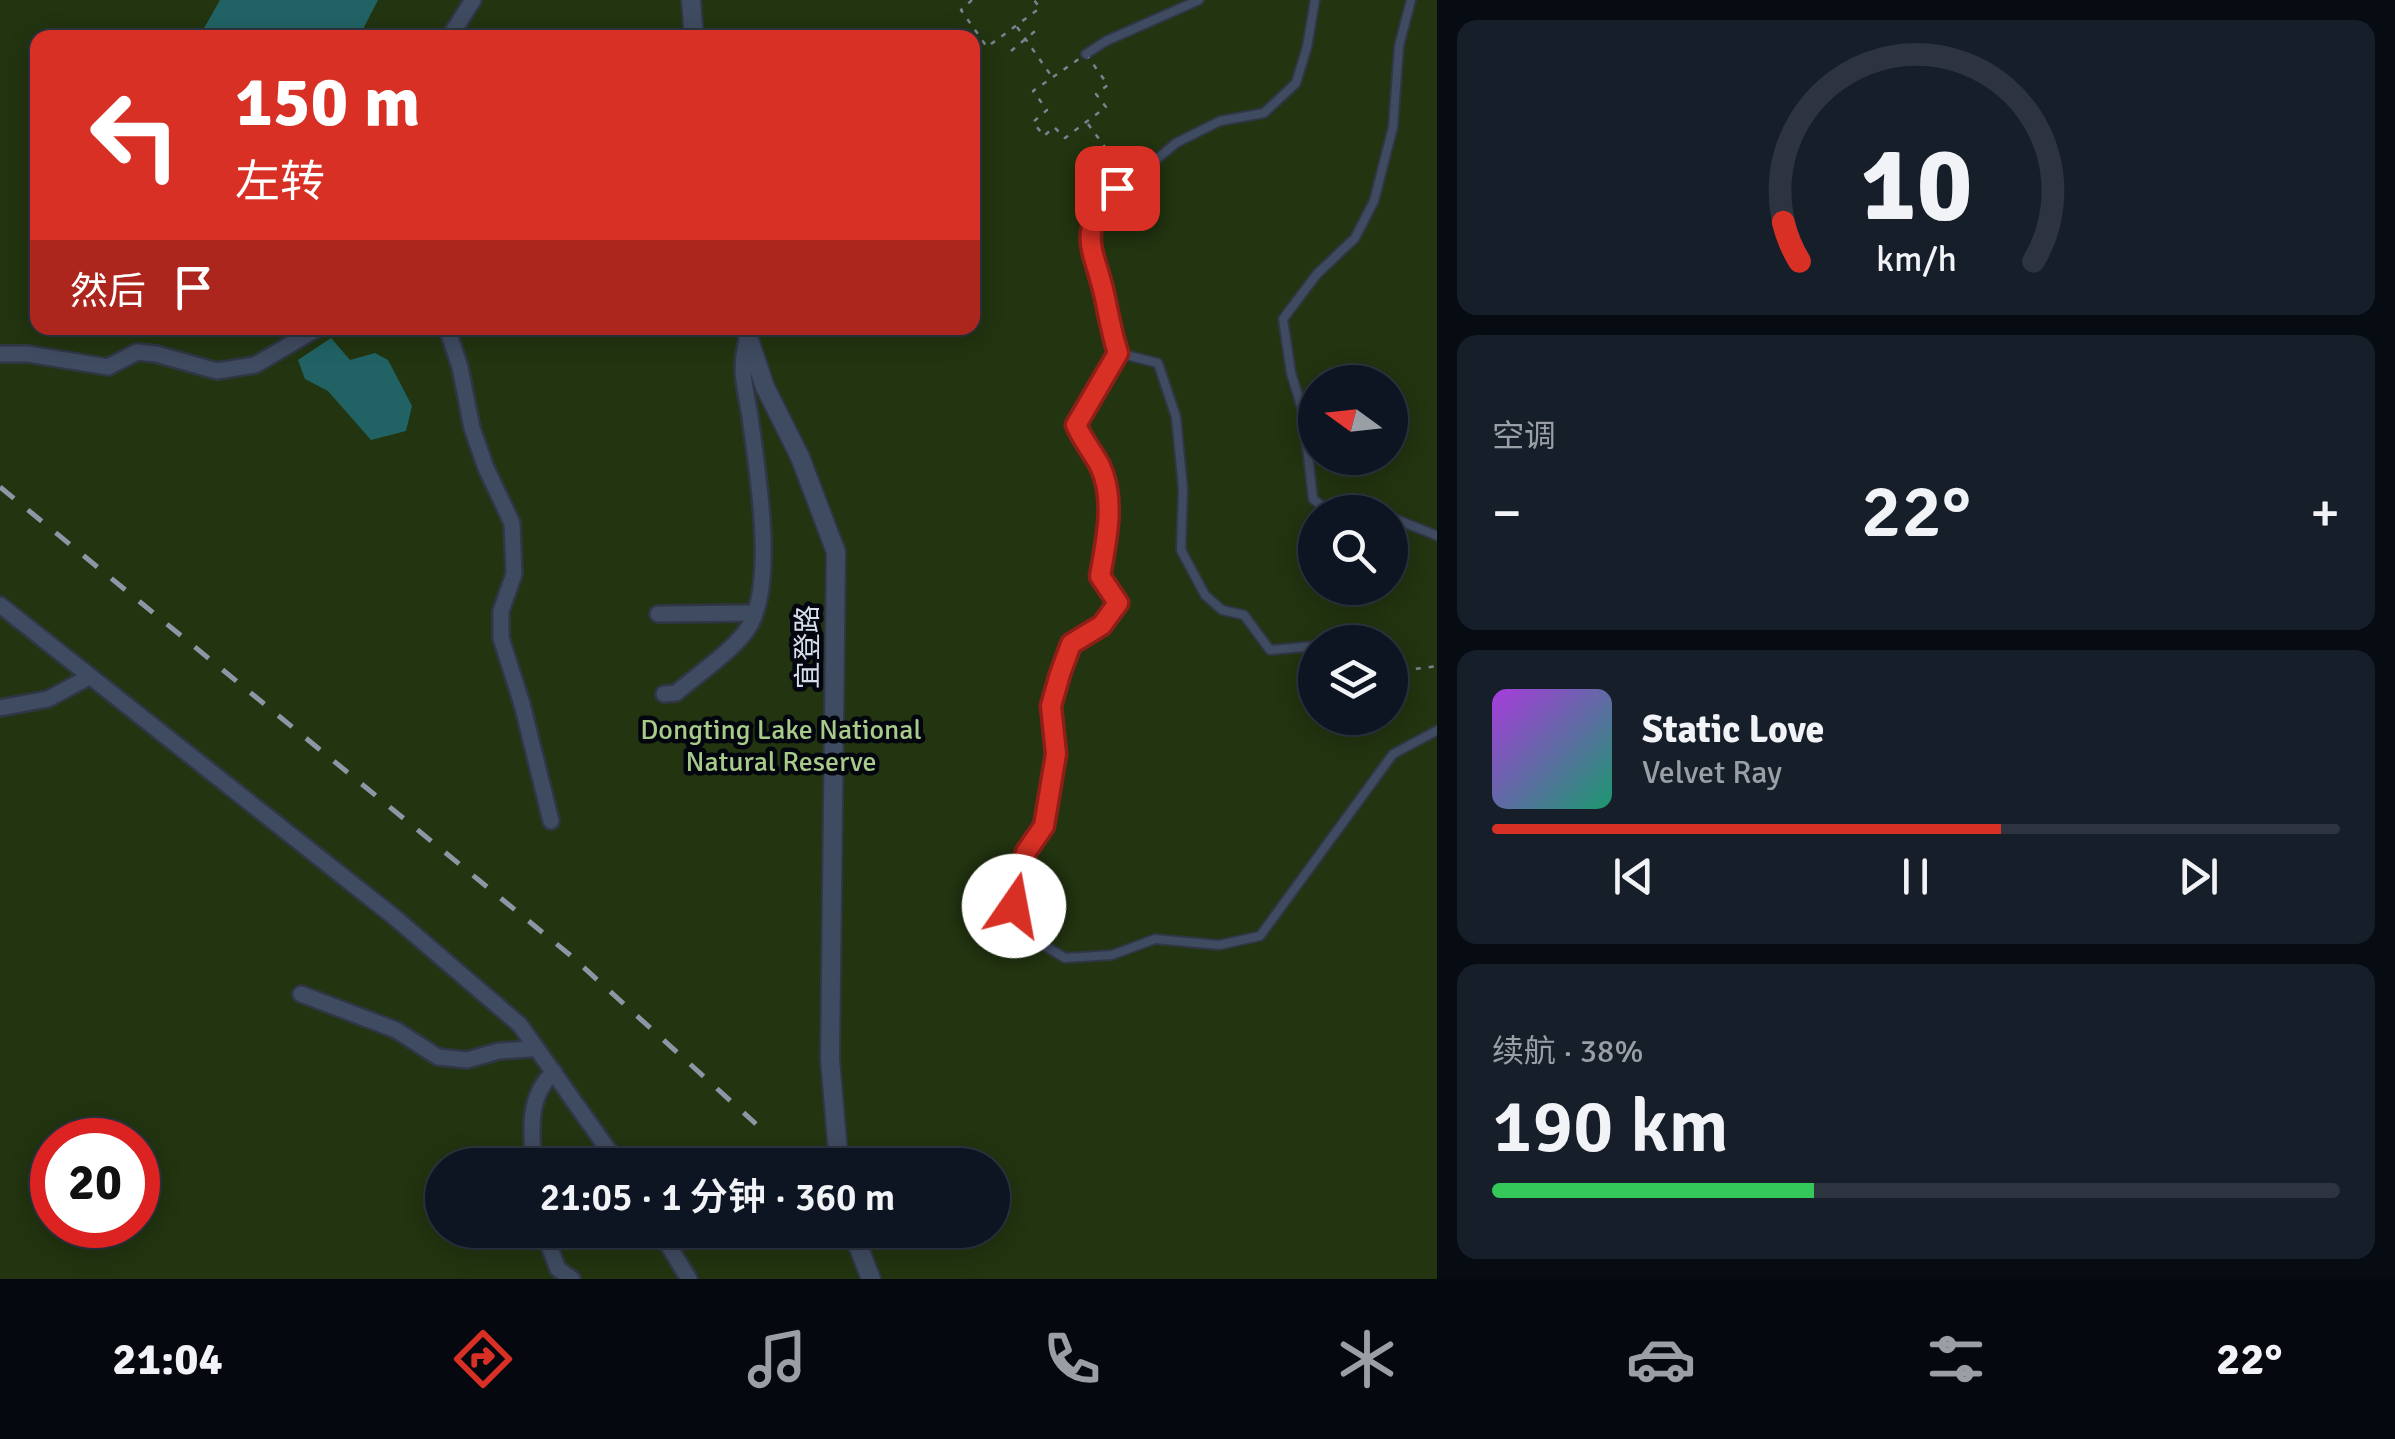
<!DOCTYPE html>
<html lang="zh">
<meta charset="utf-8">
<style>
body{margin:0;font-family:Signika,"Noto Sans SC",sans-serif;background:#161e2a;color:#f1f3f6;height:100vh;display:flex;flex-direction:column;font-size:38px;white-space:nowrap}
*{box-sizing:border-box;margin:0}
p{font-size:32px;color:#9a9fa5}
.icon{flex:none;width:55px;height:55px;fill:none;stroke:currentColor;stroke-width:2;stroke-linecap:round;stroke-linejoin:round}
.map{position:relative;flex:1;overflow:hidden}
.side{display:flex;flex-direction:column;gap:20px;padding:20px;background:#070c13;width:958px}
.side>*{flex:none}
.guide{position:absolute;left:30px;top:30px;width:950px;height:305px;border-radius:20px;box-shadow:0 5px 25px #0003,0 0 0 2px #2d3440;background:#d93025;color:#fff;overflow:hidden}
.needle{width:65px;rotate:285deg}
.tools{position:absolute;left:1298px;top:365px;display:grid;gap:20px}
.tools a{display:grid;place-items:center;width:110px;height:110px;border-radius:50%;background:#0d1522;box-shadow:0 5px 25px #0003,0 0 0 2px #2d3440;font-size:50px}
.speed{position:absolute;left:30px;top:1118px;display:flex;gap:20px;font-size:50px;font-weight:700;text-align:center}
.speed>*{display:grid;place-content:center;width:130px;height:130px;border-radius:50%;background:#0d1522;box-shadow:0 5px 25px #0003,0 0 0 2px #2d3440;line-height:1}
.speed .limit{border:15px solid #d22;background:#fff;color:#111}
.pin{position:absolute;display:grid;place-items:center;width:85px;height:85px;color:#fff;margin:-42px;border-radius:20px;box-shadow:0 5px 15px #0006}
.me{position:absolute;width:110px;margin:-55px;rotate:12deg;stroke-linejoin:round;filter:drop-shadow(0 0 8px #0008)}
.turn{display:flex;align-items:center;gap:35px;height:210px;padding:0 40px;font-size:45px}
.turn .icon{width:130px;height:130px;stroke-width:2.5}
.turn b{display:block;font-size:70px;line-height:85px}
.then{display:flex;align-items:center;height:95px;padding:0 40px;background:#0003;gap:20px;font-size:38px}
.big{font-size:75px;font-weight:600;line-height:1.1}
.side .tile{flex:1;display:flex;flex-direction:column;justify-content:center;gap:15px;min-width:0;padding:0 35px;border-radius:20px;background:#161e2a}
.side .dial{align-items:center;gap:0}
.dial svg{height:260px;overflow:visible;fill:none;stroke:#2d3440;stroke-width:7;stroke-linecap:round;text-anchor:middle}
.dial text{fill:#f1f3f6;stroke:none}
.song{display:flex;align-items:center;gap:30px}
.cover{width:120px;height:120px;border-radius:15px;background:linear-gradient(135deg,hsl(280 70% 55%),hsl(160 70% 35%))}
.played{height:10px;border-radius:5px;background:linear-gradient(90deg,#d93025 60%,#2d3440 60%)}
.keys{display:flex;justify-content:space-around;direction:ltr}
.heat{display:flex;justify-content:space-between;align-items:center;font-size:55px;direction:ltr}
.charge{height:15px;border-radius:8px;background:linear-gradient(90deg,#34c759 38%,#2d3440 0)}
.trip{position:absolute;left:425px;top:1148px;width:585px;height:100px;border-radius:50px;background:#0d1522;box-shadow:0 5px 25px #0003,0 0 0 2px #2d3440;font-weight:600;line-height:100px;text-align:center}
.tab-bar{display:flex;height:160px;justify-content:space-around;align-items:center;background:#05080e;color:#9a9fa5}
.tab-bar .icon{width:70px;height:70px}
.tab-bar .current{color:#d93025}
.tab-bar b{font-size:45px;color:#f1f3f6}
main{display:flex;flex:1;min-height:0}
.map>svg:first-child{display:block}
</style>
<main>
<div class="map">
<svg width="1438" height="1279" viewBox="0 0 1438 1279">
<rect width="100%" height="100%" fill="#111c2d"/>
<path fill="#223410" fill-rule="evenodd" d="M 0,0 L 1437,0 L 1437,1279 L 0,1279 ZM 38,38 L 972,38 L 972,328 L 38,328 ZM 1315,382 L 1390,382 L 1390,458 L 1315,458 ZM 1315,512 L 1390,512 L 1390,588 L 1315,588 ZM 1315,642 L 1390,642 L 1390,718 L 1315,718 ZM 52,1140 L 138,1140 L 138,1225 L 52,1225 ZM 442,1165 L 992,1165 L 992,1230 L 442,1230 Z"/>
<g fill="#216365">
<polygon points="220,0 378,0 359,37 199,37"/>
<polygon points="331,338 350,360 375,353 388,360 412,406 406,431 371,440 328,391 305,379 298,360"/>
</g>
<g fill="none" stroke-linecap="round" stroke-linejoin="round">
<defs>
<g id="service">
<path d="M 1315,0 L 1307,47 L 1296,83 L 1264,113 L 1220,121 L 1176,143 L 1102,205 L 1092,224 L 1090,249 L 1105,296 L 1109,328 L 1118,353 L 1076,425 C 1083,442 1093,451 1100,466 C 1116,499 1106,543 1100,576 L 1118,603 L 1102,625 L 1071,643 L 1059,674 L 1051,706 L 1055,755 L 1044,826 L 1026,852 L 1014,906 L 1045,946 L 1065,958 L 1112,955 L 1155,939 L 1219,945 L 1260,936 L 1393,754 L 1438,730"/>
<polyline points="1086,54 1106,41 1199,0"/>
<polyline points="1118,353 1158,363 1176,417 1183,489 1181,550 1205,595 1222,610 1244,615 1270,650 1315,646"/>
<polyline points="1330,512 1313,499 1303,412 1291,373 1283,319 1317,274 1355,238 1374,201 1393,127 1399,46 1411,0"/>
<polyline points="1390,517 1438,536"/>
</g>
<g id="minor">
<polyline points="449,38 473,0"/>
<polyline points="447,328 460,367 472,428 486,468 512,523 514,574 501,611 501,638 522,704 551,821"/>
<polyline points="0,354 28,354 108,367 137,352 156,354 217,371 255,365 318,328"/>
<polyline points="0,605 393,916 520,1025 619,1165"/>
<polyline points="658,614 754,613"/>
<path d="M 664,694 L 676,693 C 697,675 737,648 750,625 C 775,580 758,475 751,424 C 747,391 738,374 747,341"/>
<polyline points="0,708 48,699 89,677"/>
<polyline points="301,994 396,1030 438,1057 467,1060 499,1051 530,1049"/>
<path d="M 534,1165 C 531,1132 527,1096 554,1072"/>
<polyline points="543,1230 558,1269 572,1279"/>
<polyline points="659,1230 689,1279"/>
</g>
<g id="tertiary">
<polyline points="691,0 694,38"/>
<polyline points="745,328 765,387 800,457 836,552 830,1059 839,1165"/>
<polyline points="852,1230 871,1279"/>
</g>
</defs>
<use href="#service" stroke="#303644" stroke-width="12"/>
<use href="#minor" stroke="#303644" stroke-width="20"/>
<use href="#tertiary" stroke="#303644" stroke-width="22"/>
<g stroke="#798391" stroke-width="2.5" stroke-dasharray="5 8" stroke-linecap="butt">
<polyline points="972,0 961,10 987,47 1040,8 1034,0"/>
<polyline points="1017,27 1050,74"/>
<polyline points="1011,51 1040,27"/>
<polygon points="1086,54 1108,85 1096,94 1106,107 1065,138 1054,127 1044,136 1033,122 1047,110 1033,91"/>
<polyline points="1088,124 1122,170"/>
<polyline points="1390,672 1438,666"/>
<polyline points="1307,682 1315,681"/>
</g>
<use href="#service" stroke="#3f4b60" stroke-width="8"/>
<use href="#minor" stroke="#3f4b60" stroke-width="15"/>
<use href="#tertiary" stroke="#3f4b60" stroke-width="18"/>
<polyline stroke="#8d96a4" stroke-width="5" stroke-dasharray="18 18" stroke-linecap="butt" points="0,487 570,955 756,1124"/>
</g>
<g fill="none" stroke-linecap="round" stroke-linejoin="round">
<defs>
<path id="route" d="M 1014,906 L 1026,852 L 1044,826 L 1056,754 L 1051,706 L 1060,674 L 1071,644 L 1102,625 L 1118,603 L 1100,576 C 1106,543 1116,499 1100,466 C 1093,452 1083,441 1076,425 L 1118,353 C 1112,335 1109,317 1105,298 C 1094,246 1074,235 1117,188"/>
</defs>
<use href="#route" stroke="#8d1f18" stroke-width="25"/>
<use href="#route" stroke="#d93025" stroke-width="18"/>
</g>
<g text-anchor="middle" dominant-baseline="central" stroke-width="9" stroke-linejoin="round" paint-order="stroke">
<g font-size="28" fill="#d6deea" stroke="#03060e">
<text transform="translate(808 647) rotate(-90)">宜登路</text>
</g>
<g font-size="28" fill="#a8cb8a" stroke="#03060e">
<text x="781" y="730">Dongting Lake National<tspan x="781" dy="32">Natural Reserve</tspan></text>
</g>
</g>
</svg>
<div class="tools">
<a><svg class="needle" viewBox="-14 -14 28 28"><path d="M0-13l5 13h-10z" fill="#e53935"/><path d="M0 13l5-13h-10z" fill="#9a9fa5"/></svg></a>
<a><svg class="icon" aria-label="search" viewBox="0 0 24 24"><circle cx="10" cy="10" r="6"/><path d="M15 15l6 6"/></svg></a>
<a><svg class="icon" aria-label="layers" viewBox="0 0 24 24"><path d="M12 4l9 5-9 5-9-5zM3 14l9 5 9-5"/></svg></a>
</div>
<div class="speed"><div class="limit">20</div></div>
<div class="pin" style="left:1117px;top:188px;background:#d93025"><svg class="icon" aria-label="arrive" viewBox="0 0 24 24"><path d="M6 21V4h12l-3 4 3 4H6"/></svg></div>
<svg class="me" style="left:1014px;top:906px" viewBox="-20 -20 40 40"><circle r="19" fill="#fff"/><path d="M0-13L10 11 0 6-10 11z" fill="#d93025"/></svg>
<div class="trip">21:05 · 1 分钟 · 360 m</div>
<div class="guide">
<div class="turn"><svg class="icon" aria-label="left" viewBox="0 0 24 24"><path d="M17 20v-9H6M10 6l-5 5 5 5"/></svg><div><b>150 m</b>左转</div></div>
<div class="then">然后<svg class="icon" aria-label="arrive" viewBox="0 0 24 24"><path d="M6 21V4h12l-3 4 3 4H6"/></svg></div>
</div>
</div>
<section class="side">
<div class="tile dial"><svg viewBox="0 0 100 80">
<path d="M14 69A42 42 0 1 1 86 69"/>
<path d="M14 69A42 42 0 0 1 9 57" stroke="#d93025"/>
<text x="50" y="56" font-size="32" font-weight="700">10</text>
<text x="50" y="72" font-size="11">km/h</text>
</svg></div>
<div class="tile"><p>空调</p>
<div class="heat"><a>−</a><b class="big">22°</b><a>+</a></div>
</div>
<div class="tile">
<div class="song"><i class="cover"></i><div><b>Static Love</b><p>Velvet Ray</p></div></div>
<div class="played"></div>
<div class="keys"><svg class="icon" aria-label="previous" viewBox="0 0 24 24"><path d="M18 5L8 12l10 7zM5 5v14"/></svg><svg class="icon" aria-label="pause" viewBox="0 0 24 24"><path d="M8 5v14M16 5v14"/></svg><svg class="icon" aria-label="next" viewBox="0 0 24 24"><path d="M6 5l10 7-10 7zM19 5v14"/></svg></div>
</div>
<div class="tile"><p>续航 · 38%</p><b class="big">190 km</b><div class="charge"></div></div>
</section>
</main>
<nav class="tab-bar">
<b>21:04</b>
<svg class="icon current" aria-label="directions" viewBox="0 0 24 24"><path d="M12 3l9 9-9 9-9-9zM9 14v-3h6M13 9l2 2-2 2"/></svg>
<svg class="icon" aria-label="music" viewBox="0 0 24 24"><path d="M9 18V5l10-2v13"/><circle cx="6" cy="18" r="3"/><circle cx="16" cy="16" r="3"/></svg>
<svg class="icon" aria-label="phone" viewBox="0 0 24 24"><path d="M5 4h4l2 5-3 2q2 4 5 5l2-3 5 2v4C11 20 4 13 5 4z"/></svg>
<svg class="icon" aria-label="climate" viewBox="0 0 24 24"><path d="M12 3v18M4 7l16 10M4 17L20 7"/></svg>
<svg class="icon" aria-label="car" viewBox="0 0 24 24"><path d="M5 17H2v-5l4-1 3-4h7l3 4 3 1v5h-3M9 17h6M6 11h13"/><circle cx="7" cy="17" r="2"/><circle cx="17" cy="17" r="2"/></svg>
<svg class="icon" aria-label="filters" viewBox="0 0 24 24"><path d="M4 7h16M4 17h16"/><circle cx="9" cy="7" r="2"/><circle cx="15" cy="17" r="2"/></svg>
<b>22°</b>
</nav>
